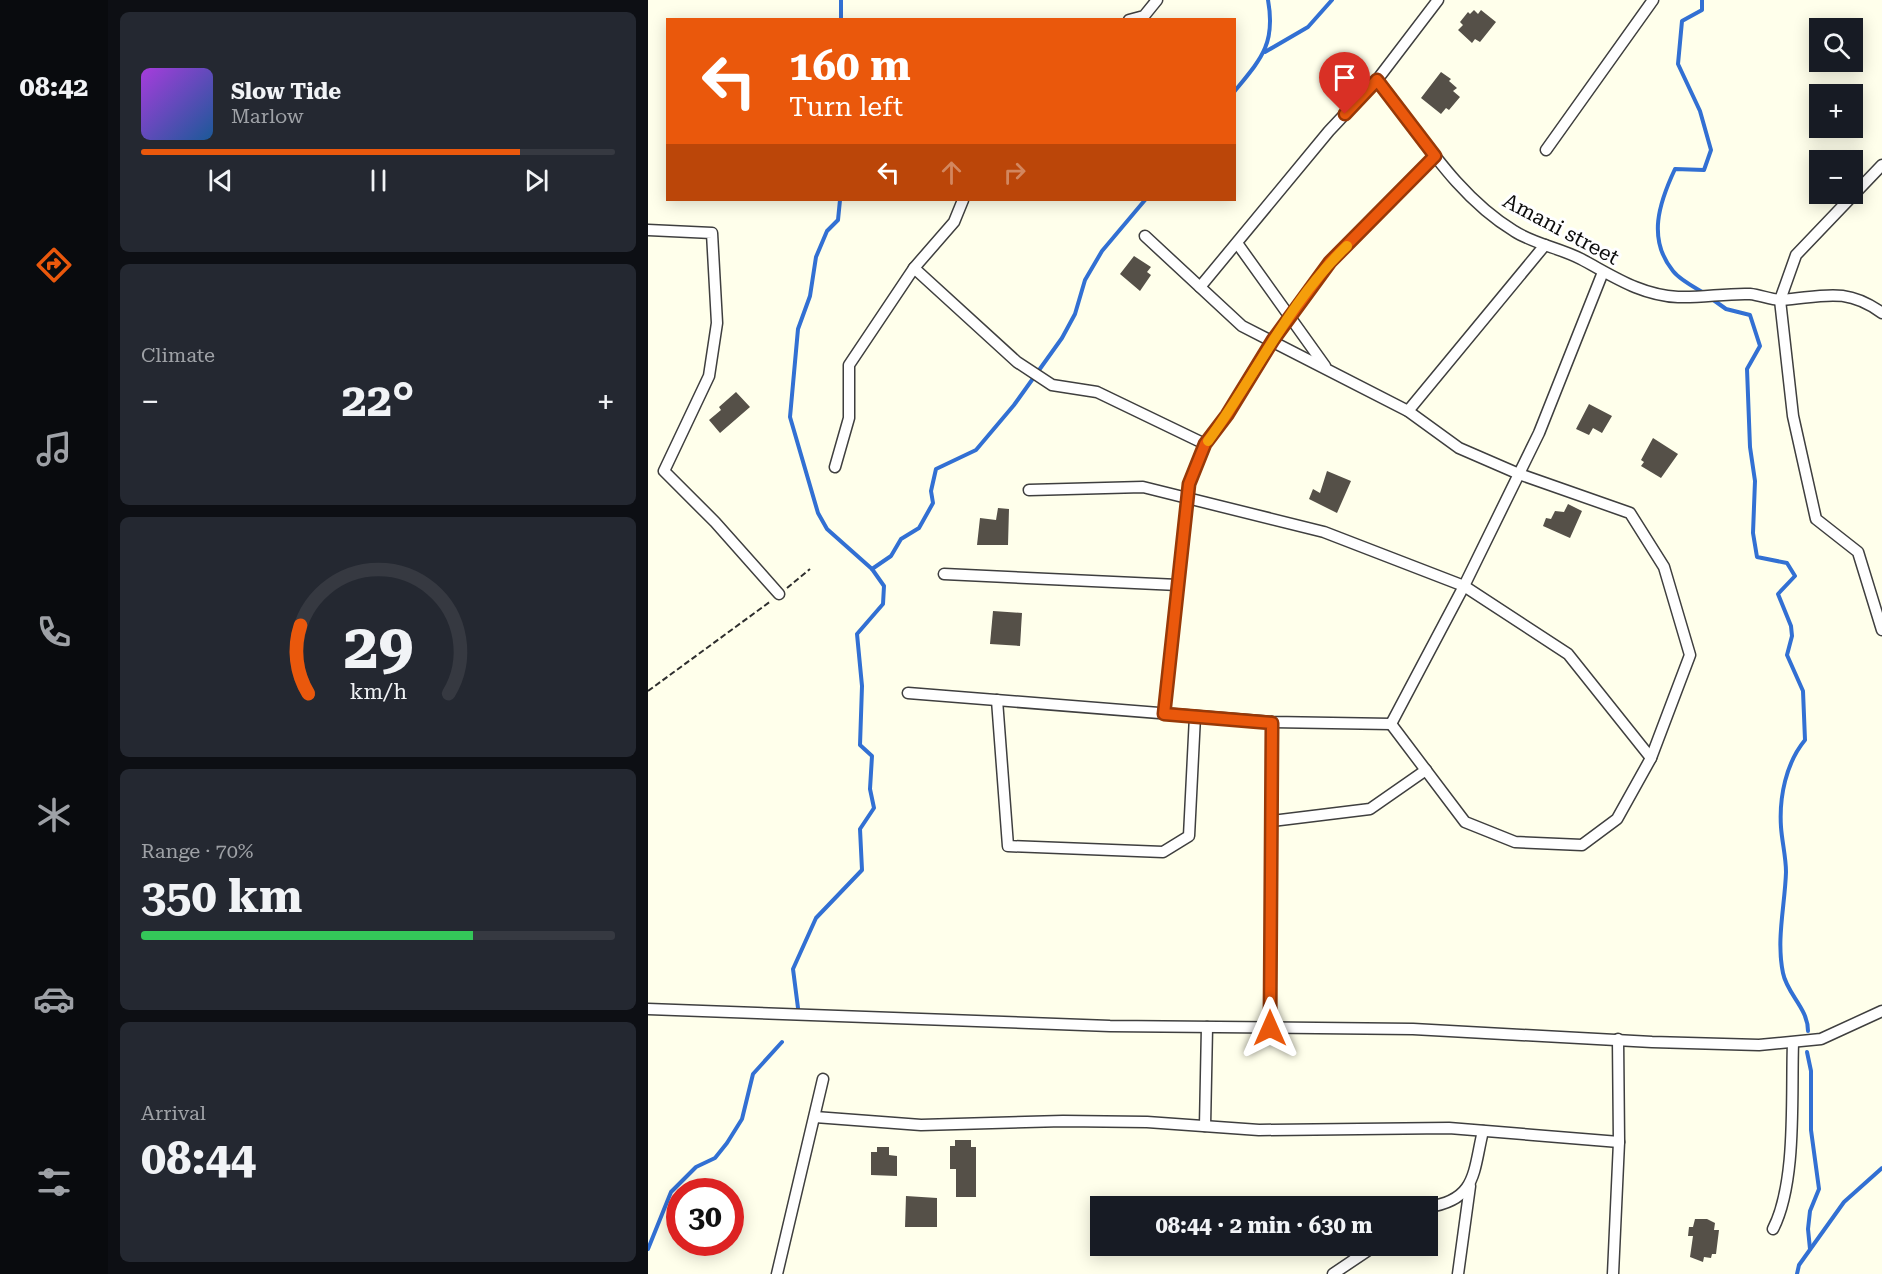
<!DOCTYPE html>
<meta charset="utf-8">
<style>
body{margin:0;font-family:"Roboto Serif",serif;background:#242831;color:#f1f3f6;height:100vh;display:flex;flex-direction:column;font-size:22px;white-space:nowrap}
*{box-sizing:border-box;margin:0}
p{font-size:20px;color:#9ea1a6}
.icon{flex:none;width:33px;height:33px;fill:none;stroke:currentColor;stroke-width:2;stroke-linecap:round;stroke-linejoin:round}
.map{position:relative;flex:1;overflow:hidden}
.details{display:flex;flex-direction:column;gap:12px;padding:12px;background:#0d0f14;width:540px}
.details>*{flex:none}
.hud{position:absolute;left:18px;top:18px;width:570px;height:183px;border-radius:0px;box-shadow:0 3px 15px #0003;background:#ea580c;color:#fff;overflow:hidden}
.controls{position:absolute;left:1161px;top:18px;display:grid;gap:12px}
.controls a{display:grid;place-items:center;width:54px;height:54px;border-radius:0px;background:#171b24;box-shadow:0 3px 15px #0003;font-size:30px}
.speed{position:absolute;left:18px;top:1178px;display:flex;gap:12px;font-size:30px;font-weight:700;text-align:center}
.speed>*{display:grid;place-content:center;width:78px;height:78px;border-radius:50%;background:#171b24;box-shadow:0 3px 15px #0003;line-height:1}
.speed .limit{border:9px solid #d22;background:#fff;color:#111}
.pin{position:absolute;display:grid;place-items:center;width:51px;height:51px;color:#fff;margin:-62px -26px;border-radius:50% 50% 50% 0;rotate:-45deg;box-shadow:0 0 6px #0007}
.pin .icon{rotate:45deg}
.me{position:absolute;width:66px;margin:-33px;rotate:0deg;stroke-linejoin:round;filter:drop-shadow(0 0 4px #0008)}
.turn{display:flex;align-items:center;gap:21px;height:126px;padding:0 24px;font-size:27px}
.turn .icon{width:78px;height:78px;stroke-width:2.5}
.turn b{display:block;font-size:42px;line-height:51px}
.lanes{display:flex;align-items:center;height:57px;padding:0 24px;background:#0003;justify-content:center;gap:30px;direction:ltr}
.lanes .off{opacity:.35}
.big{font-size:45px;font-weight:700;line-height:1.1}
.details .card{flex:1;display:flex;flex-direction:column;justify-content:center;gap:9px;min-width:0;padding:0 21px;border-radius:9px;background:#242831}
.details .dial{align-items:center;gap:0}
.dial svg{height:156px;overflow:visible;fill:none;stroke:#363941;stroke-width:7;stroke-linecap:round;text-anchor:middle}
.dial text{fill:#f1f3f6;stroke:none}
.song{display:flex;align-items:center;gap:18px}
.cover{width:72px;height:72px;border-radius:9px;background:linear-gradient(135deg,hsl(280 70% 55%),hsl(210 70% 35%))}
.played{height:6px;border-radius:3px;background:linear-gradient(90deg,#ea580c 80%,#363941 80%)}
.keys{display:flex;justify-content:space-around;direction:ltr}
.heat{display:flex;justify-content:space-between;align-items:center;font-size:33px;direction:ltr}
.charge{height:9px;border-radius:4px;background:linear-gradient(90deg,#34c759 70%,#363941 0)}
.trip{position:absolute;left:442px;top:1196px;width:348px;height:60px;border-radius:0px;background:#171b24;box-shadow:0 3px 15px #0003;font-weight:700;line-height:60px;text-align:center}
main{display:flex;flex:1;min-height:0}
.tab-bar{display:flex;flex-direction:column;width:108px;justify-content:space-around;align-items:center;background:#090b0e;color:#9ea1a6}
.tab-bar .icon{width:42px;height:42px}
.tab-bar .on{color:#ea580c}
.tab-bar b{font-size:27px;color:#f1f3f6}
.map>svg:first-child{display:block}
</style>
<main>
<nav class="tab-bar">
<b>08:42</b>
<svg class="icon on" aria-label="directions" viewBox="0 0 24 24"><path d="M12 3l9 9-9 9-9-9zM9 14v-3h6M13 9l2 2-2 2"/></svg>
<svg class="icon" aria-label="music" viewBox="0 0 24 24"><path d="M9 18V5l10-2v13"/><circle cx="6" cy="18" r="3"/><circle cx="16" cy="16" r="3"/></svg>
<svg class="icon" aria-label="phone" viewBox="0 0 24 24"><path d="M5 4h4l2 5-3 2q2 4 5 5l2-3 5 2v4C11 20 4 13 5 4z"/></svg>
<svg class="icon" aria-label="climate" viewBox="0 0 24 24"><path d="M12 3v18M4 7l16 10M4 17L20 7"/></svg>
<svg class="icon" aria-label="car" viewBox="0 0 24 24"><path d="M5 17H2v-5l4-1 3-4h7l3 4 3 1v5h-3M9 17h6M6 11h13"/><circle cx="7" cy="17" r="2"/><circle cx="17" cy="17" r="2"/></svg>
<svg class="icon" aria-label="filters" viewBox="0 0 24 24"><path d="M4 7h16M4 17h16"/><circle cx="9" cy="7" r="2"/><circle cx="15" cy="17" r="2"/></svg>
</nav>
<section class="details">
<div class="card">
<div class="song"><i class="cover"></i><div><b>Slow Tide</b><p>Marlow</p></div></div>
<div class="played"></div>
<div class="keys"><svg class="icon" aria-label="previous" viewBox="0 0 24 24"><path d="M18 5L8 12l10 7zM5 5v14"/></svg><svg class="icon" aria-label="pause" viewBox="0 0 24 24"><path d="M8 5v14M16 5v14"/></svg><svg class="icon" aria-label="next" viewBox="0 0 24 24"><path d="M6 5l10 7-10 7zM19 5v14"/></svg></div>
</div>
<div class="card"><p>Climate</p>
<div class="heat"><a>−</a><b class="big">22°</b><a>+</a></div>
</div>
<div class="card dial"><svg viewBox="0 0 100 80">
<path d="M14 69A42 42 0 1 1 86 69"/>
<path d="M14 69A42 42 0 0 1 10 34" stroke="#ea580c"/>
<text x="50" y="56" font-size="32" font-weight="700">29</text>
<text x="50" y="72" font-size="11">km/h</text>
</svg></div>
<div class="card"><p>Range · 70%</p><b class="big">350 km</b><div class="charge"></div></div>
<div class="card"><p>Arrival</p><b class="big">08:44</b></div>
</section>
<div class="map">
<svg width="1234" height="1274" viewBox="0 0 1234 1274">
<rect width="100%" height="100%" fill="#ffffeb"/>
<g fill="none" stroke-linecap="round" stroke-linejoin="round">
<g stroke="#3270d3" stroke-width="4">
<path d="M 1054,0 L 1054,10 L 1034,21 L 1030,64 L 1052,111 L 1063,150 L 1056,170 L 1027,169 C 1011,203 999,239 1025,271 C 1032,280 1046,287 1056,293"/>
<polyline points="193,20 193,0"/>
<polyline points="617,52 660,27 684,0"/>
<path d="M 586,92 C 613,59 628,44 620,0"/>
<path d="M 1064,299 L 1078,309 L 1102,315 L 1112,346 L 1099,369 L 1102,447 L 1107,481 L 1105,533 L 1109,557 L 1139,563 L 1147,576 L 1130,594 L 1143,626 L 1144,636 L 1139,655 L 1155,691 L 1157,740 C 1138,763 1131,797 1133,827 C 1134,842 1138,857 1138,872 C 1137,905 1128,940 1135,973 C 1139,994 1160,1008 1160,1031"/>
<polyline points="224,569 243,556 253,539 271,528 285,503 283,491 288,469 328,450 366,405 414,338 427,314 437,280 454,251 497,200"/>
<polyline points="150,1008 145,969 168,918 214,870 212,829 226,808 222,789 224,756 212,745 214,686 209,634 235,604 236,586 224,569 179,529 170,513 142,417 150,329 162,296 168,257 179,231 190,220 192,200"/>
<polyline points="1159,1052 1163,1071 1163,1130 1171,1189 1162,1211 1160,1229 1162,1249"/>
<polyline points="0,1249 23,1192 48,1167 67,1158 79,1143 94,1119 105,1074 134,1042"/>
<polyline points="1149,1274 1151,1265 1196,1202 1234,1168"/>
</g>
</g>
<g fill="#555048">
<polygon points="826,10 830,14 833,10 848,22 832,42 827,39 824,43 810,30 815,25 812,22 820,12 822,14"/>
<polygon points="793,72 803,79 801,81 809,88 805,91 812,97 801,110 798,108 793,114 773,98"/>
<polygon points="486,256 503,267 499,272 503,275 492,291 472,274"/>
<polygon points="88,392 102,407 72,433 61,420 73,410 71,407"/>
<polygon points="941,404 964,416 954,433 945,428 941,435 928,429"/>
<polygon points="1005,438 1030,454 1013,478 993,466 996,462 993,460"/>
<polygon points="679,471 703,481 689,513 661,499 665,489 672,493"/>
<polygon points="920,504 934,511 922,538 895,526 898,518 903,519 907,511 916,512"/>
<polygon points="350,508 361,509 360,545 329,545 332,518 348,520"/>
<polygon points="345,611 374,613 372,646 342,644"/>
<polygon points="307,1140 323,1140 323,1147 328,1147 328,1197 308,1197 308,1169 302,1169 302,1146 307,1146"/>
<polygon points="229,1147 241,1147 241,1155 249,1156 249,1176 223,1175 223,1152 229,1152"/>
<polygon points="258,1196 289,1198 289,1227 257,1227"/>
<polygon points="1047,1219 1059,1219 1067,1223 1066,1230 1071,1230 1068,1254 1064,1254 1063,1258 1056,1257 1055,1262 1042,1257 1045,1236 1040,1236 1041,1227 1045,1227"/>
</g>
<g fill="none" stroke-linecap="round" stroke-linejoin="round">
<defs>
<g id="street">
<path d="M 790,0 L 729,80 C 772,133 807,195 866,231 C 886,244 912,248 933,259 C 965,276 992,295 1030,297 C 1054,298 1078,293 1102,294 C 1113,295 1123,300 1134,300 C 1174,297 1197,286 1234,313"/>
<polyline points="481,20 496,16 509,0"/>
<polyline points="898,150 1005,0"/>
<polyline points="1234,165 1148,255 1132,300 1145,416 1168,519 1210,552 1234,630"/>
<polyline points="0,230 64,233 69,323 61,376 16,471 67,522 131,594"/>
<polyline points="497,236 594,326 760,411 811,448 871,474 982,513 1016,567 1042,655 1003,758 969,819 934,845 867,842 817,822 743,724"/>
<polyline points="589,243 677,366"/>
<polyline points="266,268 369,362 404,385 449,392 557,444"/>
<polyline points="552,287 681,131 729,80"/>
<polyline points="760,411 897,245"/>
<polyline points="187,467 201,418 201,365 266,268 306,222 315,200"/>
<polyline points="381,490 495,487 676,532 816,586 920,654 1003,758"/>
<polyline points="296,574 530,585"/>
<polyline points="260,693 624,722 743,724 816,586 891,433 955,272"/>
<polyline points="349,700 360,846 515,852 541,836 547,716"/>
<polyline points="516,714 541,484 557,444 579,415 625,340 682,262 787,156"/>
<polyline points="624,821 722,809 778,770"/>
<polyline points="0,1009 462,1026 765,1029 1004,1042 1111,1045 1173,1039 1234,1011"/>
<polyline points="622,1028 624,722"/>
<polyline points="167,1117 273,1125 415,1121 499,1122 611,1130 801,1128 971,1142"/>
<polyline points="557,1126 559,1027"/>
<path d="M 780,1207 C 829,1200 825,1172 835,1131"/>
<path d="M 1125,1229 C 1149,1182 1143,1096 1145,1043"/>
<polyline points="129,1274 175,1079"/>
<polyline points="685,1274 728,1245"/>
<polyline points="810,1274 822,1186"/>
<polyline points="965,1274 971,1142 970,1039"/>
</g>
</defs>
<use href="#street" stroke="#3f3f3f" stroke-width="13"/>
<g stroke="#2e2e2e" stroke-width="2" stroke-dasharray="6 3" stroke-linecap="butt">
<polyline points="139,588 162,569"/>
<polyline points="0,691 123,601"/>
</g>
<use href="#street" stroke="#fff" stroke-width="10"/>
</g>
<g fill="none" stroke-linecap="round" stroke-linejoin="round">
<defs>
<polyline id="route" points="622,1028 624,723 516,714 541,484 557,444 579,415 625,340 682,262 787,156 729,80 697,114"/>
</defs>
<use href="#route" stroke="#983908" stroke-width="15"/>
<use href="#route" stroke="#ea580c" stroke-width="10"/>
<path stroke="#f59e0b" stroke-width="10" d="M 560,441 C 607,377 641,301 699,246"/>
</g>
<g text-anchor="middle" dominant-baseline="central" stroke-width="6" stroke-linejoin="round" paint-order="stroke">
<g font-size="21" fill="#0c0c0c" stroke="#fff">
<text transform="translate(913 229) rotate(28)">Amani street</text>
</g>
</g>
</svg>
<div class="controls">
<a><svg class="icon" aria-label="search" viewBox="0 0 24 24"><circle cx="10" cy="10" r="6"/><path d="M15 15l6 6"/></svg></a>
<a>+</a>
<a>−</a>
</div>
<div class="speed"><div class="limit">30</div></div>
<div class="pin" style="left:697px;top:114px;background:#d93025"><svg class="icon" aria-label="arrive" viewBox="0 0 24 24"><path d="M6 21V4h12l-3 4 3 4H6"/></svg></div>
<svg class="me" style="left:622px;top:1028px" viewBox="-20 -20 40 40"><path d="M0-17L14 15 0 8-14 15z" fill="#ea580c" stroke="#fff" stroke-width="4"/></svg>
<div class="trip">08:44 · 2 min · 630 m</div>
<div class="hud">
<div class="turn"><svg class="icon" aria-label="left" viewBox="0 0 24 24"><path d="M17 20v-9H6M10 6l-5 5 5 5"/></svg><div><b>160 m</b>Turn left</div></div>
<div class="lanes"><svg class="icon" aria-label="left" viewBox="0 0 24 24"><path d="M17 20v-9H6M10 6l-5 5 5 5"/></svg><svg class="icon off" aria-label="ahead" viewBox="0 0 24 24"><path d="M12 20V5M6 11l6-6 6 6"/></svg><svg class="icon off" aria-label="right" viewBox="0 0 24 24"><path d="M7 20v-9h11M14 6l5 5-5 5"/></svg></div>
</div>
</div>
</main>
